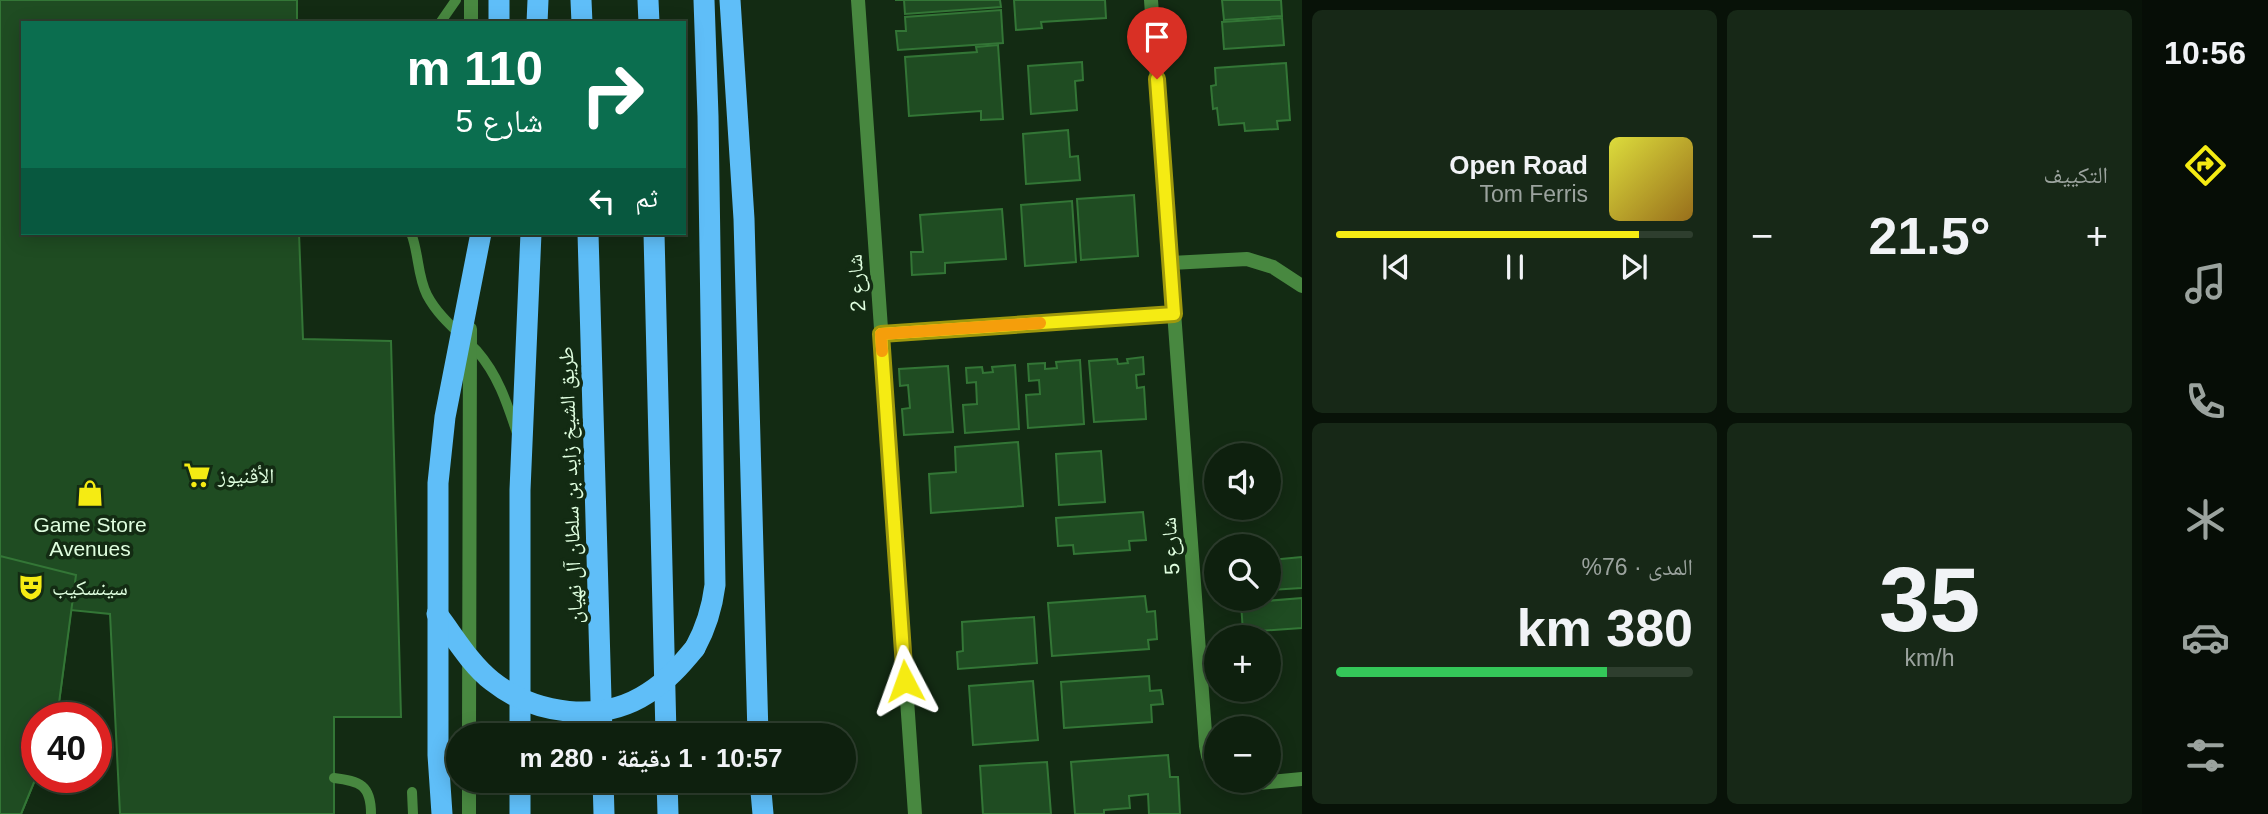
<!DOCTYPE html>
<html lang="ar">
<meta charset="utf-8">
<style>
body{margin:0;font-family:Helvetica,"Noto Naskh Arabic",sans-serif;background:#172817;color:#f1f3f6;direction:rtl;height:100vh;display:flex;flex-direction:column;font-size:26px;white-space:nowrap}
*{box-sizing:border-box;margin:0}
p{font-size:23px;color:#9ba39e}
.icon{flex:none;width:38px;height:38px;fill:none;stroke:currentColor;stroke-width:2;stroke-linecap:round;stroke-linejoin:round}
.map{position:relative;flex:1;overflow:hidden;direction:ltr}
.side{display:flex;flex-direction:column;gap:10px;padding:10px;background:#081208;width:840px}
.side>*{flex:none}
.hud{position:absolute;left:21px;top:21px;width:665px;height:214px;border-radius:0px;box-shadow:0 4px 18px #0003,0 0 0 2px #2e3e2e;direction:rtl;background:#0b6e4f;color:#fff;overflow:hidden}
.buttons{position:absolute;left:1204px;top:443px;display:grid;gap:14px}
.buttons a{display:grid;place-items:center;width:77px;height:77px;border-radius:50%;background:#0e200e;box-shadow:0 4px 18px #0003,0 0 0 2px #2e3e2e;font-size:35px}
.speed{position:absolute;left:21px;top:702px;display:flex;gap:14px;font-size:35px;font-weight:700;text-align:center}
.speed>*{display:grid;place-content:center;width:91px;height:91px;border-radius:50%;background:#0e200e;box-shadow:0 4px 18px #0003,0 0 0 2px #2e3e2e;line-height:1}
.speed .limit{border:10px solid #d22;background:#fff;color:#111}
.pin{position:absolute;display:grid;place-items:center;width:60px;height:60px;color:#fff;margin:-72px -30px;border-radius:50% 50% 50% 0;rotate:-45deg;box-shadow:0 0 7px #0007}
.pin .icon{rotate:45deg}
.me{position:absolute;width:77px;margin:-38px;rotate:356deg;stroke-linejoin:round;filter:drop-shadow(0 0 5px #0008)}
.turn{display:flex;align-items:center;gap:24px;height:147px;padding:0 28px;font-size:32px}
.turn .icon{width:91px;height:91px;stroke-width:2.5}
.turn b{display:block;font-size:49px;line-height:60px}
.then{display:flex;align-items:center;height:66px;padding:0 28px;background:#0003;gap:14px;font-size:26px}
.big{font-size:52px;font-weight:700;line-height:1.1}
.side .widget{flex:1;display:flex;flex-direction:column;justify-content:center;gap:10px;min-width:0;padding:0 24px;border-radius:10px;background:#172817}
.side .dial{align-items:center;gap:0}
.dial b{font-size:91px;line-height:1}
.song{display:flex;align-items:center;gap:21px}
.cover{width:84px;height:84px;border-radius:10px;background:linear-gradient(135deg,hsl(60 70% 55%),hsl(40 70% 35%))}
.played{height:7px;border-radius:4px;background:linear-gradient(90deg,#f5eb13 85%,#2e3e2e 85%)}
.keys{display:flex;justify-content:space-around;direction:ltr}
.heat{display:flex;justify-content:space-between;align-items:center;font-size:38px;direction:ltr}
.charge{height:10px;border-radius:5px;background:linear-gradient(90deg,#34c759 76%,#2e3e2e 0)}
.side .tiles{flex:1;display:grid;gap:10px;grid-template-columns:repeat(2,1fr)}
.trip{position:absolute;left:446px;top:723px;width:410px;height:70px;border-radius:35px;background:#0e200e;box-shadow:0 4px 18px #0003,0 0 0 2px #2e3e2e;font-weight:700;line-height:70px;text-align:center;direction:rtl}
main{display:flex;flex:1;min-height:0}
.tabs{display:flex;flex-direction:column;width:126px;justify-content:space-around;align-items:center;background:#060d06;color:#9ba39e}
.tabs .icon{width:49px;height:49px}
.tabs .selected{color:#f5eb13}
.tabs b{font-size:32px;color:#f1f3f6}
.map>svg:first-child{display:block}
</style>
<main>
<nav class="tabs">
<b>10:56</b>
<svg class="icon selected" aria-label="directions" viewBox="0 0 24 24"><path d="M12 3l9 9-9 9-9-9zM9 14v-3h6M13 9l2 2-2 2"/></svg>
<svg class="icon" aria-label="music" viewBox="0 0 24 24"><path d="M9 18V5l10-2v13"/><circle cx="6" cy="18" r="3"/><circle cx="16" cy="16" r="3"/></svg>
<svg class="icon" aria-label="phone" viewBox="0 0 24 24"><path d="M5 4h4l2 5-3 2q2 4 5 5l2-3 5 2v4C11 20 4 13 5 4z"/></svg>
<svg class="icon" aria-label="climate" viewBox="0 0 24 24"><path d="M12 3v18M4 7l16 10M4 17L20 7"/></svg>
<svg class="icon" aria-label="car" viewBox="0 0 24 24"><path d="M5 17H2v-5l4-1 3-4h7l3 4 3 1v5h-3M9 17h6M6 11h13"/><circle cx="7" cy="17" r="2"/><circle cx="17" cy="17" r="2"/></svg>
<svg class="icon" aria-label="filters" viewBox="0 0 24 24"><path d="M4 7h16M4 17h16"/><circle cx="9" cy="7" r="2"/><circle cx="15" cy="17" r="2"/></svg>
</nav>
<section class="side">
<div class="tiles">
<div class="widget"><p>التكييف</p>
<div class="heat"><a>−</a><b class="big">21.5°</b><a>+</a></div>
</div>
<div class="widget">
<div class="song"><i class="cover"></i><div><b>Open Road</b><p>Tom Ferris</p></div></div>
<div class="played"></div>
<div class="keys"><svg class="icon" aria-label="previous" viewBox="0 0 24 24"><path d="M18 5L8 12l10 7zM5 5v14"/></svg><svg class="icon" aria-label="pause" viewBox="0 0 24 24"><path d="M8 5v14M16 5v14"/></svg><svg class="icon" aria-label="next" viewBox="0 0 24 24"><path d="M6 5l10 7-10 7zM19 5v14"/></svg></div>
</div>
<div class="widget dial"><b>35</b><p>km/h</p></div>
<div class="widget"><p>المدى · 76%</p><b class="big">380 km</b><div class="charge"></div></div>
</div>
</section>
<div class="map">
<svg width="1302" height="814" viewBox="0 0 1302 814">
<rect width="100%" height="100%" fill="#132b13"/>
<g fill="#1f4c22" stroke="#337636" stroke-width="2">
<polygon points="0,0 297,0 297,23 23,23 23,233 299,233 303,339 391,341 401,717 334,717 334,814 120,814 110,614 71,610 57,718 37,718 37,775 21,814 0,814"/>
<polygon points="895,0 1000,0 1001,7 905,14 904,0"/>
<polygon points="1014,0 1105,0 1106,18 1041,22 1042,28 1016,30"/>
<polygon points="1222,0 1281,0 1282,16 1224,20"/>
<polygon points="1001,10 1003,43 898,50 896,31 906,31 905,17"/>
<polygon points="1282,18 1284,45 1224,49 1222,22"/>
<polygon points="998,45 1003,119 981,120 981,111 909,116 905,57 977,52 976,47"/>
<polygon points="1082,62 1083,80 1075,81 1077,110 1031,114 1028,66"/>
<polygon points="1286,63 1290,120 1277,121 1278,129 1245,131 1244,123 1219,125 1217,108 1213,109 1211,86 1216,85 1215,68"/>
<polygon points="1068,130 1070,157 1078,156 1080,180 1026,184 1023,134"/>
<polygon points="1134,195 1138,256 1081,260 1077,199"/>
<polygon points="1072,201 1076,262 1025,266 1021,205"/>
<polygon points="1002,209 1006,259 945,263 945,273 912,275 911,252 923,252 920,215"/>
<polygon points="1143,357 1144,374 1136,375 1137,388 1144,387 1146,419 1094,422 1089,361 1117,359 1118,364 1128,363 1127,359"/>
<polygon points="1080,360 1084,424 1028,428 1026,395 1040,394 1039,380 1029,381 1028,364 1045,363 1045,369 1057,368 1056,362"/>
<polygon points="1015,365 1019,429 965,433 963,405 977,404 976,382 967,383 966,368 982,367 983,373 993,372 992,367"/>
<polygon points="948,366 953,432 904,435 902,409 910,408 908,385 900,386 899,369"/>
<polygon points="1018,442 1023,506 931,513 929,474 956,472 955,447"/>
<polygon points="1101,451 1105,502 1059,505 1056,454"/>
<polygon points="1143,512 1146,540 1129,541 1130,550 1074,554 1073,545 1058,546 1056,518"/>
<polygon points="0,556 76,575 57,718 37,718 37,775 21,814 0,814"/>
<polygon points="1302,557 1302,588 1269,590 1269,560"/>
<polygon points="1145,596 1147,612 1155,611 1157,639 1148,640 1149,649 1052,656 1048,603"/>
<polygon points="1302,598 1302,628 1243,632 1241,603"/>
<polygon points="1034,617 1037,663 958,669 957,652 963,651 962,622"/>
<polygon points="1149,676 1150,691 1161,690 1163,704 1151,705 1152,722 1064,728 1061,682"/>
<polygon points="1033,681 1038,740 973,745 969,686"/>
<polygon points="1168,755 1170,777 1178,777 1180,814 1149,814 1148,794 1129,796 1130,808 1104,810 1104,814 1075,814 1071,762"/>
<polygon points="1047,762 1051,814 983,814 980,766"/>
</g>
<g fill="none" stroke-linecap="round" stroke-linejoin="round">
<g stroke="#488840" stroke-width="10">
<polyline points="440,23 456,0"/>
<path d="M 411,233 C 419,253 417,275 427,295 C 439,318 460,333 477,351 C 498,375 507,403 517,433"/>
<path d="M 334,778 C 360,781 371,785 371,814"/>
<polyline points="412,792 413,814"/>
</g>
<g stroke="#488840" stroke-width="14">
<polyline points="1151,0 1206,746 1208,756 1216,771"/>
<polyline points="1171,263 1247,259 1273,267 1302,286"/>
<polyline points="881,334 1174,314"/>
<polyline points="1229,780 1249,784 1302,779"/>
</g>
<g stroke="#488840" stroke-width="14">
<polyline points="471,0 471,23"/>
<polyline points="858,0 915,814"/>
<polyline points="469,735 470,329"/>
<polyline points="469,814 469,780"/>
</g>
<g stroke="#5fbef8" stroke-width="21">
<polyline points="581,0 582,23"/>
<polyline points="648,0 649,23"/>
<polyline points="730,0 744,219 758,735"/>
<polyline points="499,23 499,0"/>
<polyline points="537,23 538,0"/>
<polyline points="588,233 602,735"/>
<polyline points="654,233 666,735"/>
<path d="M 695,648 C 706,628 712,609 715,585 L 708,116 L 704,0"/>
<polyline points="520,735 520,490 531,233"/>
<polyline points="520,780 520,814"/>
<polyline points="603,780 604,814"/>
<polyline points="667,780 668,814"/>
<polyline points="760,780 763,814"/>
</g>
<g stroke="#5fbef8" stroke-width="21">
<path d="M 437,614 C 454,636 470,664 492,681 C 535,715 601,724 648,693 C 667,681 681,665 695,648"/>
<polyline points="442,814 438,755 438,483 445,417 481,233"/>
</g>
</g>
<g fill="none" stroke-linecap="round" stroke-linejoin="round">
<defs>
<polyline id="route" points="905,681 881,334 1174,314 1157,79"/>
</defs>
<use href="#route" stroke="#9f990c" stroke-width="18"/>
<use href="#route" stroke="#f5eb13" stroke-width="12"/>
<polyline stroke="#f59e0b" stroke-width="12" points="882,351 881,334 1040,323"/>
</g>
<defs>
<symbol id="supermarket-bare" viewBox="-9 -9 18 18"><path d="M-6-5.5h2.5l.6 2H6L4.5 2H-2.5L-4.4-4H-6ZM-1.5 3.2a1.3 1.3 0 1 0 .1 0ZM3 3.2a1.3 1.3 0 1 0 .1 0Z" fill="#f5eb13" stroke="#132b13" stroke-width="2.5" paint-order="stroke"/></symbol>
<symbol id="shop-bare" viewBox="-9 -9 18 18"><path d="M-5-2.5h2.3a2.7 3.5 0 0 1 5.4 0H5L5.5 6h-11ZM-1.5-2.5h3a1.5 2.3 0 0 0-3 0Z" fill="#f5eb13" stroke="#132b13" stroke-width="2.5" paint-order="stroke"/></symbol>
<symbol id="theatre-bare" viewBox="-9 -9 18 18"><path d="M-5-5.5Q0-4 5-5.5V0Q5 5 0 6Q-5 5-5 0ZM-3.3-2.5H-1v1.5H-3.3ZM1-2.5H3.3v1.5H1ZM-2.8 1Q0 5.5 2.8 1Z" fill="#f5eb13" stroke="#132b13" stroke-width="2.5" paint-order="stroke"/></symbol>
</defs>
<g fill-rule="evenodd">
<use href="#supermarket-bare" x="178" y="456" width="38" height="38"/>
<use href="#shop-bare" x="71" y="474" width="38" height="38"/>
<use href="#theatre-bare" x="12" y="568" width="38" height="38"/>
</g>
<g text-anchor="middle" dominant-baseline="central" stroke-width="7" stroke-linejoin="round" paint-order="stroke">
<g font-size="21" fill="#dffedf" stroke="#132b13">
<text transform="translate(856 283) rotate(-94)">شارع 2</text>
<text transform="translate(570 485) rotate(-92)">طريق الشيخ زايد بن سلطان آل نهيان</text>
<text transform="translate(1170 546) rotate(-94)">شارع 5</text>
</g>
<g font-size="21" fill="#dffedf" stroke="#132b13" text-anchor="start">
<text x="218" y="475">الأڤنيوز</text>
<text x="90" y="524" text-anchor="middle">Game Store<tspan x="90" dy="24">Avenues</tspan></text>
<text x="52" y="587">سينسكيب</text>
</g>
</g>
</svg>
<div class="buttons">
<a><svg class="icon" aria-label="sound" viewBox="0 0 24 24"><path d="M4 9h4l5-4v14l-5-4H4zM17 9q2 3 0 6"/></svg></a>
<a><svg class="icon" aria-label="search" viewBox="0 0 24 24"><circle cx="10" cy="10" r="6"/><path d="M15 15l6 6"/></svg></a>
<a>+</a>
<a>−</a>
</div>
<div class="speed"><div class="limit">40</div></div>
<div class="pin" style="left:1157px;top:79px;background:#d93025"><svg class="icon" aria-label="arrive" viewBox="0 0 24 24"><path d="M6 21V4h12l-3 4 3 4H6"/></svg></div>
<svg class="me" style="left:905px;top:681px" viewBox="-20 -20 40 40"><path d="M0-17L14 15 0 8-14 15z" fill="#f5eb13" stroke="#fff" stroke-width="4"/></svg>
<div class="trip">10:57 · 1 دقيقة · 280 m</div>
<div class="hud">
<div class="turn"><svg class="icon" aria-label="right" viewBox="0 0 24 24"><path d="M7 20v-9h11M14 6l5 5-5 5"/></svg><div><b>110 m</b>شارع 5</div></div>
<div class="then">ثم<svg class="icon" aria-label="left" viewBox="0 0 24 24"><path d="M17 20v-9H6M10 6l-5 5 5 5"/></svg></div>
</div>
</div>
</main>
